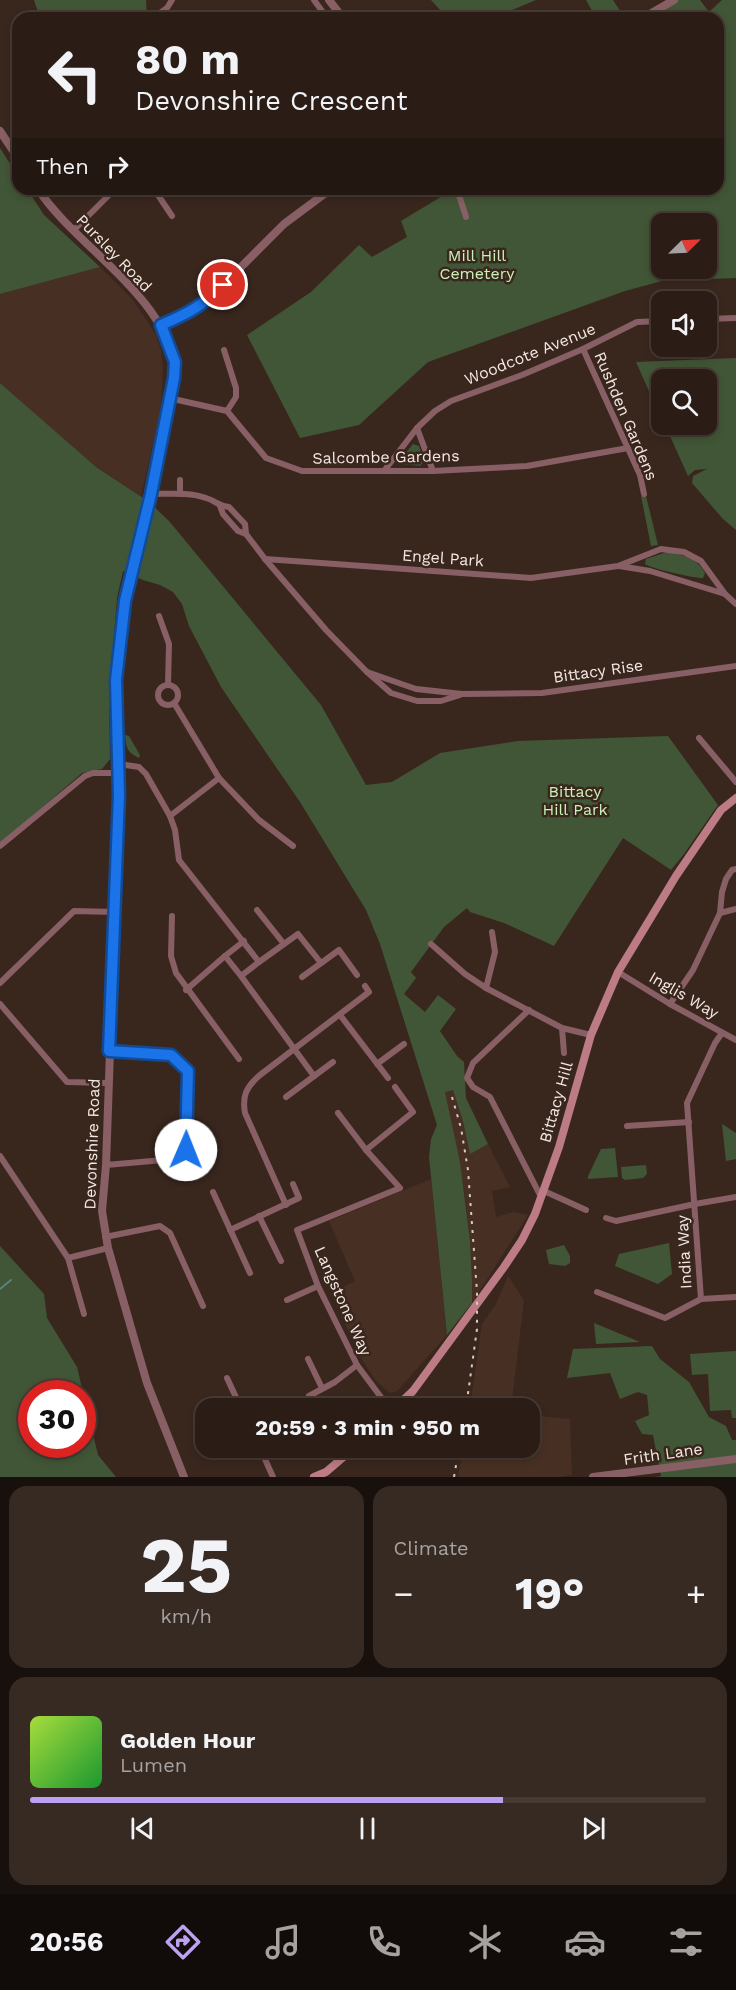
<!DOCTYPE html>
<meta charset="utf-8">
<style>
body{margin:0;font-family:"Work Sans",sans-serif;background:#372a23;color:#f1f3f6;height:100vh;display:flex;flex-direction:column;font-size:22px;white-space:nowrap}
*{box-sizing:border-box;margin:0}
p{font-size:20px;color:#a6a2a1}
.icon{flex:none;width:33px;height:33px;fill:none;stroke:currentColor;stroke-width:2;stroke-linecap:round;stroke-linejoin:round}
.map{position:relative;height:1477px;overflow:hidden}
.details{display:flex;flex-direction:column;gap:9px;padding:9px;background:#18100c;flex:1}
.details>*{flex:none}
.hud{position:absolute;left:12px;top:12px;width:712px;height:183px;border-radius:18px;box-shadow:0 3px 9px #0003,0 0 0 2px #473b35;background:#2b1d16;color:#f1f3f6;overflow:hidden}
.needle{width:39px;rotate:66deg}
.fabs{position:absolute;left:651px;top:213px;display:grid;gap:12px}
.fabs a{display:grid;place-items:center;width:66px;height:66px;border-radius:12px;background:#2b1d16;box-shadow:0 3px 9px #0003,0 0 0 2px #473b35;font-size:30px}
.speed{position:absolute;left:18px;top:1380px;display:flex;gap:12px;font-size:30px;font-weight:700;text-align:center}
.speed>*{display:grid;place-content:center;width:78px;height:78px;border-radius:50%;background:#2b1d16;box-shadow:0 3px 9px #0003,0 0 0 2px #473b35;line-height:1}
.speed .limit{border:9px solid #d22;background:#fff;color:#111}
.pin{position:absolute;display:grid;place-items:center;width:51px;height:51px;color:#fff;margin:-26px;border:3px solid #fff;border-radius:50%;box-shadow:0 2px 6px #0007}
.me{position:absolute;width:66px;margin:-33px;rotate:1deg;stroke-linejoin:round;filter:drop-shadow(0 0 4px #0008)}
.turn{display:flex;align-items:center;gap:21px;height:126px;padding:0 24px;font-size:27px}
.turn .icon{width:78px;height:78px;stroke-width:2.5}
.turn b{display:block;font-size:42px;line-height:51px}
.then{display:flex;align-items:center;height:57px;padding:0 24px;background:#0003;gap:12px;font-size:22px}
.big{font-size:45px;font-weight:700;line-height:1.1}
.details .widget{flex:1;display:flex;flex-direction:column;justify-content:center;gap:9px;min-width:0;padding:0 21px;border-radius:18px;background:#372a23}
.details .dial{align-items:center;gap:0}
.dial b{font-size:78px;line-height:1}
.song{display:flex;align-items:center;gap:18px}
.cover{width:72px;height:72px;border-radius:9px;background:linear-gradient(135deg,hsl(80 70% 55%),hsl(130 70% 35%))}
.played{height:6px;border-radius:3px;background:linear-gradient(90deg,#bca0f2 70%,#473b35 70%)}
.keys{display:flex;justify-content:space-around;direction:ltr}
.heat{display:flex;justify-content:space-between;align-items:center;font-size:33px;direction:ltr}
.details .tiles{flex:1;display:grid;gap:9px;grid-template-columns:1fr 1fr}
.widget:last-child{grid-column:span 2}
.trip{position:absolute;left:195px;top:1398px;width:345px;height:60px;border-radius:18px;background:#2b1d16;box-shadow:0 3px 9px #0003,0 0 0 2px #473b35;font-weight:700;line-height:60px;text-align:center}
.menu{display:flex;height:96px;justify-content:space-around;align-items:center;background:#110c09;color:#a6a2a1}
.menu .icon{width:42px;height:42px}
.menu .selected{color:#bca0f2}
.menu b{font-size:27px;color:#f1f3f6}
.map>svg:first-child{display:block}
</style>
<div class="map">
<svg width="736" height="1477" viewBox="0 0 736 1477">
<rect width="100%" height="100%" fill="#39271e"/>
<g fill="#472f23">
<polygon points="100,267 132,299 141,312 156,335 161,350 163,367 161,409 141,496 89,462 0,383 0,294"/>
<polygon points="453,1089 464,1121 470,1153 488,1144 510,1187 492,1191 496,1217 513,1212 528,1215 472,1303 470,1241 464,1191 445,1092"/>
<polygon points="431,1179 447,1335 397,1391 390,1393 376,1381 360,1356 331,1293 355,1281 329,1221"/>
<polygon points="508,1276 524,1300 511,1408 470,1408 482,1324 496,1304"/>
<polygon points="530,1415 570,1419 572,1475 561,1477 458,1477 463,1448 530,1448"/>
</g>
<g fill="#415636" fill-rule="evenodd">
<polygon points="34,0 146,0 147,18 40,18"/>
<polygon points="431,0 536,0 493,18 437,18 442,12"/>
<polygon points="586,0 613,0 625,18 596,18"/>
<path d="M 674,0 L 700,0 L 709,12 L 722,0 L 736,0 L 736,278 L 662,281 L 625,291 L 428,362 L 359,425 L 300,438 L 247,335 L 311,292 L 359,245 L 372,257 L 407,237 L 401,221 L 454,189 L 718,189 L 718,18 L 643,18 ZM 662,224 L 706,224 L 706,268 L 662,268 Z"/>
<polygon points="0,148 18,176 18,189 27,189 44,215 100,267 0,294"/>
<polygon points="736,358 736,530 723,519 692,483 693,476 707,469 695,470 688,476 665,425 706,424 706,380 662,380 661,418 636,362"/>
<polygon points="0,383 96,467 148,501 169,521 321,705 366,785 392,782 440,753 518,741 668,736 718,805 684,854 671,870 623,838 554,946 504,923 470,912 467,908 444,927 411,972 416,978 404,994 425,1012 438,995 456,1009 440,1031 457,1056 464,1062 466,1098 488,1144 470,1154 463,1121 453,1090 445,1092 460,1162 470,1241 472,1280 472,1303 447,1335 429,1157 431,1139 437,1125 380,944 366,910 300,802 221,687 189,626 182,604 173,592 160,585 143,580 123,571 117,598 109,697 110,759 102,769 82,773 0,844"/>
<polygon points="413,444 419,446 424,461 420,466 402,464 400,460"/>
<polygon points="641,496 646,496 658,545 651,546"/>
<path d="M 667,552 C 682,554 698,559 705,573 L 703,578 C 697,579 649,568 645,564 L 646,559 Z"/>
<path d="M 125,735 L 129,736 L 140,755 L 139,758 C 127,752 126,748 125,735 Z"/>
<polygon points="722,1124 736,1133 736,1159 726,1161"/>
<polygon points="615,1148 618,1177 588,1179 588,1176 601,1149"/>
<polygon points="646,1165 647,1174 643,1178 625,1180 622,1178 621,1167"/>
<polygon points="669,1243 672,1274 658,1284 615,1266 619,1254"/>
<polygon points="564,1245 570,1256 570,1263 565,1266 549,1264 546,1250"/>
<path d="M 0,1246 L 44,1294 L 47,1318 L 77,1367 L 98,1455 L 116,1477 L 0,1477 ZM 32,1394 L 82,1394 L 82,1444 L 32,1444 Z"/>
<polygon points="594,1323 640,1342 596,1344"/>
<polygon points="652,1346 660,1359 689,1382 709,1417 726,1426 732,1440 736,1440 736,1477 655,1477 661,1476 653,1435 642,1434 635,1421 649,1415 647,1395 638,1392 620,1399 610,1373 567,1378 573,1349"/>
<polygon points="736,1351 736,1418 732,1418 731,1410 710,1411 708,1374 692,1375 690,1354"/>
</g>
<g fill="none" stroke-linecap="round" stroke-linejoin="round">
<polyline stroke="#5a8080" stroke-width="2" points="0,1289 11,1280"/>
<g stroke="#885f65" stroke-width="6">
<polyline points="314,0 327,18"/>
<polyline points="153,18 167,8 172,0"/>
<polyline points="154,189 172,216"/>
<polyline points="457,189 466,217"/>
<polyline points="73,231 115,189"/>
<polyline points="706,319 736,318"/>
<polyline points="583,349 640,475 644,494"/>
<polyline points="224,350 236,388 236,397 227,411"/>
<polyline points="169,398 227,411 266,458 302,471 433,471 527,466 628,448"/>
<polyline points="417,428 433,471"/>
<polyline points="384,471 417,428 435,411 451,401 522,375 583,349 637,322 662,321"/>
<path d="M 151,494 C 168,494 190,492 206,498 C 216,501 218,506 229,507 L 245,524 L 246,534"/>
<polyline points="180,494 180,480"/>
<polyline points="220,506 223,514 238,531 246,534 265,559 326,630 367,672 391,693 417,701 441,701 460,695"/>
<polyline points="265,559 531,578 618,566 661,549 684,552 701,561 725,594 736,604"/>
<polyline points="619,566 650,571 725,594"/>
<polyline points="159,616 169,644 168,685"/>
<polyline points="367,672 416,689 462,694 542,693 736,666"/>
<circle cx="168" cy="695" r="10"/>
<polyline points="174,703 219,778 259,820 293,846"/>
<polyline points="699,738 736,782"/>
<polyline points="119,764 139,767 146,774 170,816 175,830 179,860 259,962 241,976 225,956 244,941"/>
<polyline points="170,816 219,778"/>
<polyline points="0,846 85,776 93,773 118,773"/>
<polyline points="257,910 284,944"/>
<polyline points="720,913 736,909"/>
<polyline points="172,916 171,956 176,973 239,1059"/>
<polyline points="431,944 465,974 486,988 562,1028 591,1035"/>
<polyline points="259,962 298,934 321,963"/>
<polyline points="618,972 670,1004 736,1040"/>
<polyline points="241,976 314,1076"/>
<polyline points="302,977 339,950 357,975"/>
<polyline points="0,983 74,911 115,912"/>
<polyline points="486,988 495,952 492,932"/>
<polyline points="186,990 225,956"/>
<polyline points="0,1004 67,1082 108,1083"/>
<polyline points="670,1004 693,970 720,913 722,892 726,879 732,870 736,869"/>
<polyline points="529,1010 473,1063 467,1078 473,1087 490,1097 541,1197"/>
<polyline points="340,1015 388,1078"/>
<polyline points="562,1028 564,1053"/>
<polyline points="377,1064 404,1044"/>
<polyline points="286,1097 333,1062"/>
<polyline points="338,1113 366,1150 400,1188 297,1230 318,1286 357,1365 389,1408"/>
<polyline points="627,1126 689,1122"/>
<polyline points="366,1150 413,1112 395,1087"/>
<polyline points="0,1156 68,1258 84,1314"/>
<polyline points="106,1165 175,1159 186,1150 188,1071 171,1055 109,1051"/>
<polyline points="544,1191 586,1210"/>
<polyline points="213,1192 250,1273"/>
<path d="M 286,1205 L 245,1113 C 242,1096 246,1087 260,1075 L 369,992 L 365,986"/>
<polyline points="259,1216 281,1261"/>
<polyline points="606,1218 616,1221 695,1204 736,1197"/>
<polyline points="230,1230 299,1198 293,1184"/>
<polyline points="105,1237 160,1226 170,1233 203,1306"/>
<polyline points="68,1258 108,1248"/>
<polyline points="597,1292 665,1318 701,1299 736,1297"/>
<polyline points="701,1299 687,1103 715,1043 722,1033"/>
<polyline points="287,1300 318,1286"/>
<polyline points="308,1359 322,1388"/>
<polyline points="227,1378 241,1408"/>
<polyline points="309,1396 335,1382 357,1365"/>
<polyline points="260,1448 273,1477"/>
</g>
<g stroke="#885f65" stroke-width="8">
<polyline points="329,0 343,18"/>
<polyline points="643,18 674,0"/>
<polyline points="0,131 18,158"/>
<path d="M 38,189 C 76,248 178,303 174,378 L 151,494 L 125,601 L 115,680 L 119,795 L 106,1165 L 102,1211 L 108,1248 L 147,1383 L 184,1477"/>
<polyline points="161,325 184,315 205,303 284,224 331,189"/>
<polyline points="593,1477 736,1459"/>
</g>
<g stroke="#bc7b85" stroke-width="8">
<polyline points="395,1408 413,1391 504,1267 522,1240 535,1214 559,1147 591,1035 618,972 676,876 721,810 736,798"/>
<polyline points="314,1477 326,1472 354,1448"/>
</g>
<g stroke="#d7c9c4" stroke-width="2" stroke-dasharray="3 6" stroke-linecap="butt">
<polyline points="452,1097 461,1128 468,1170 477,1292 477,1329 466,1408"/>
<polyline points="454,1477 459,1448"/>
</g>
</g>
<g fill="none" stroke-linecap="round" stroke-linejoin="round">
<defs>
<path id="route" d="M 186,1150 L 188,1071 L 171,1055 L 109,1051 L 119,795 L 116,680 L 125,601 L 151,494 L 174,378 L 175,362 L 161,325 C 189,313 202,306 223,285"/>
</defs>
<use href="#route" stroke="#114b97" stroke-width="15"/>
<use href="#route" stroke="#1a73e8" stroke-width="10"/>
</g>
<g text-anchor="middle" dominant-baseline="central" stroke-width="5" stroke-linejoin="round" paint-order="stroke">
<g font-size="16" fill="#f5e8e3" stroke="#39271e">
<text transform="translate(114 253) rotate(46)">Pursley Road</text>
<text transform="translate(530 354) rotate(-22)">Woodcote Avenue</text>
<text transform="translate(626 416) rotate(67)">Rushden Gardens</text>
<text transform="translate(386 457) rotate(-1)">Salcombe Gardens</text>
<text transform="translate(443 558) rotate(4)">Engel Park</text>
<text transform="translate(598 671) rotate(-8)">Bittacy Rise</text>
<text transform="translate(684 995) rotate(30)">Inglis Way</text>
<text transform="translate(556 1102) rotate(-74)">Bittacy Hill</text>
<text transform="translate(92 1144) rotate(-88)">Devonshire Road</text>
<text transform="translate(684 1252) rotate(-93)">India Way</text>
<text transform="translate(343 1301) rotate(66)">Langstone Way</text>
<text transform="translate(663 1454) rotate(-8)">Frith Lane</text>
</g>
<g font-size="16" fill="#cbf2b6" stroke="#39271e">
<text x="477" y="255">Mill Hill<tspan x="477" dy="18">Cemetery</tspan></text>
<text x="575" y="791">Bittacy<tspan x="575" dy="18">Hill Park</tspan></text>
</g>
</g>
</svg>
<div class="fabs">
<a><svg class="needle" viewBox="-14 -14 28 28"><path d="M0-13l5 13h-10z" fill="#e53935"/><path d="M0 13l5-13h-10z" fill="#a6a2a1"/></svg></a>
<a><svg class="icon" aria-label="sound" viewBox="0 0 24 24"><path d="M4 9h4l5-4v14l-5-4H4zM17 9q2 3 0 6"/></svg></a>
<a><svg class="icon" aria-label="search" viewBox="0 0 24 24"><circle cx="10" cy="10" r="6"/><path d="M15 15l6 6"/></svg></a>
</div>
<div class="speed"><div class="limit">30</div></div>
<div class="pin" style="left:223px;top:285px;background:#d93025"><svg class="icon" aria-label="arrive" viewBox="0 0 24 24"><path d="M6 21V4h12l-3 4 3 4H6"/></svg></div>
<svg class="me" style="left:186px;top:1150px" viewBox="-20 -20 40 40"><circle r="19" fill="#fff"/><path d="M0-13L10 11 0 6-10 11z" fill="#1a73e8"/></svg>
<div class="trip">20:59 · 3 min · 950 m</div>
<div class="hud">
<div class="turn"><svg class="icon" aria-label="left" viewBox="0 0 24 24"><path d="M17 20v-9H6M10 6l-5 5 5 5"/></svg><div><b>80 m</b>Devonshire Crescent</div></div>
<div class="then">Then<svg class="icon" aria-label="right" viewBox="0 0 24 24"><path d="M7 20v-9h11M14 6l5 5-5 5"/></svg></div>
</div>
</div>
<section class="details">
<div class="tiles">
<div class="widget dial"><b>25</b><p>km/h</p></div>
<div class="widget"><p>Climate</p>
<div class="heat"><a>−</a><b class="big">19°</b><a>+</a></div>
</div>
<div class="widget">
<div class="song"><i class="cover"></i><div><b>Golden Hour</b><p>Lumen</p></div></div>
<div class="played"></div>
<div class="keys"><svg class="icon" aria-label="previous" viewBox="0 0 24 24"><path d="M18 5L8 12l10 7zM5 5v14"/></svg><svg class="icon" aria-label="pause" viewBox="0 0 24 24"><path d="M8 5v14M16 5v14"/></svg><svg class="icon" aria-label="next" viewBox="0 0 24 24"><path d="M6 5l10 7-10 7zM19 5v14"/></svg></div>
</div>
</div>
</section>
<nav class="menu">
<b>20:56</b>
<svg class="icon selected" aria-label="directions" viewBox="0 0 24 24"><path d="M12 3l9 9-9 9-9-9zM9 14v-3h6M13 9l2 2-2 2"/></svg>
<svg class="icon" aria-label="music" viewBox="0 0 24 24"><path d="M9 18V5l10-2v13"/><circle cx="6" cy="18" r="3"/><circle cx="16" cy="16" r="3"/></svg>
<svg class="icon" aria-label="phone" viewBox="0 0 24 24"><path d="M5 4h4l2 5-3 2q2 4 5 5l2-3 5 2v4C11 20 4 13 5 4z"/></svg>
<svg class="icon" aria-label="climate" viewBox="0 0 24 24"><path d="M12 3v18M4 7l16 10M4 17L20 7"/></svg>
<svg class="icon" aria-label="car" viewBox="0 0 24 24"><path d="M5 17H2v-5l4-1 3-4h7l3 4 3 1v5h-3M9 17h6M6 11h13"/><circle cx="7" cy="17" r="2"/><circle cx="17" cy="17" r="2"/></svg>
<svg class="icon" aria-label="filters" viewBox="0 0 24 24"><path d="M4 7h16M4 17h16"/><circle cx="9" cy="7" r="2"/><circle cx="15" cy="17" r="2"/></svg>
</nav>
